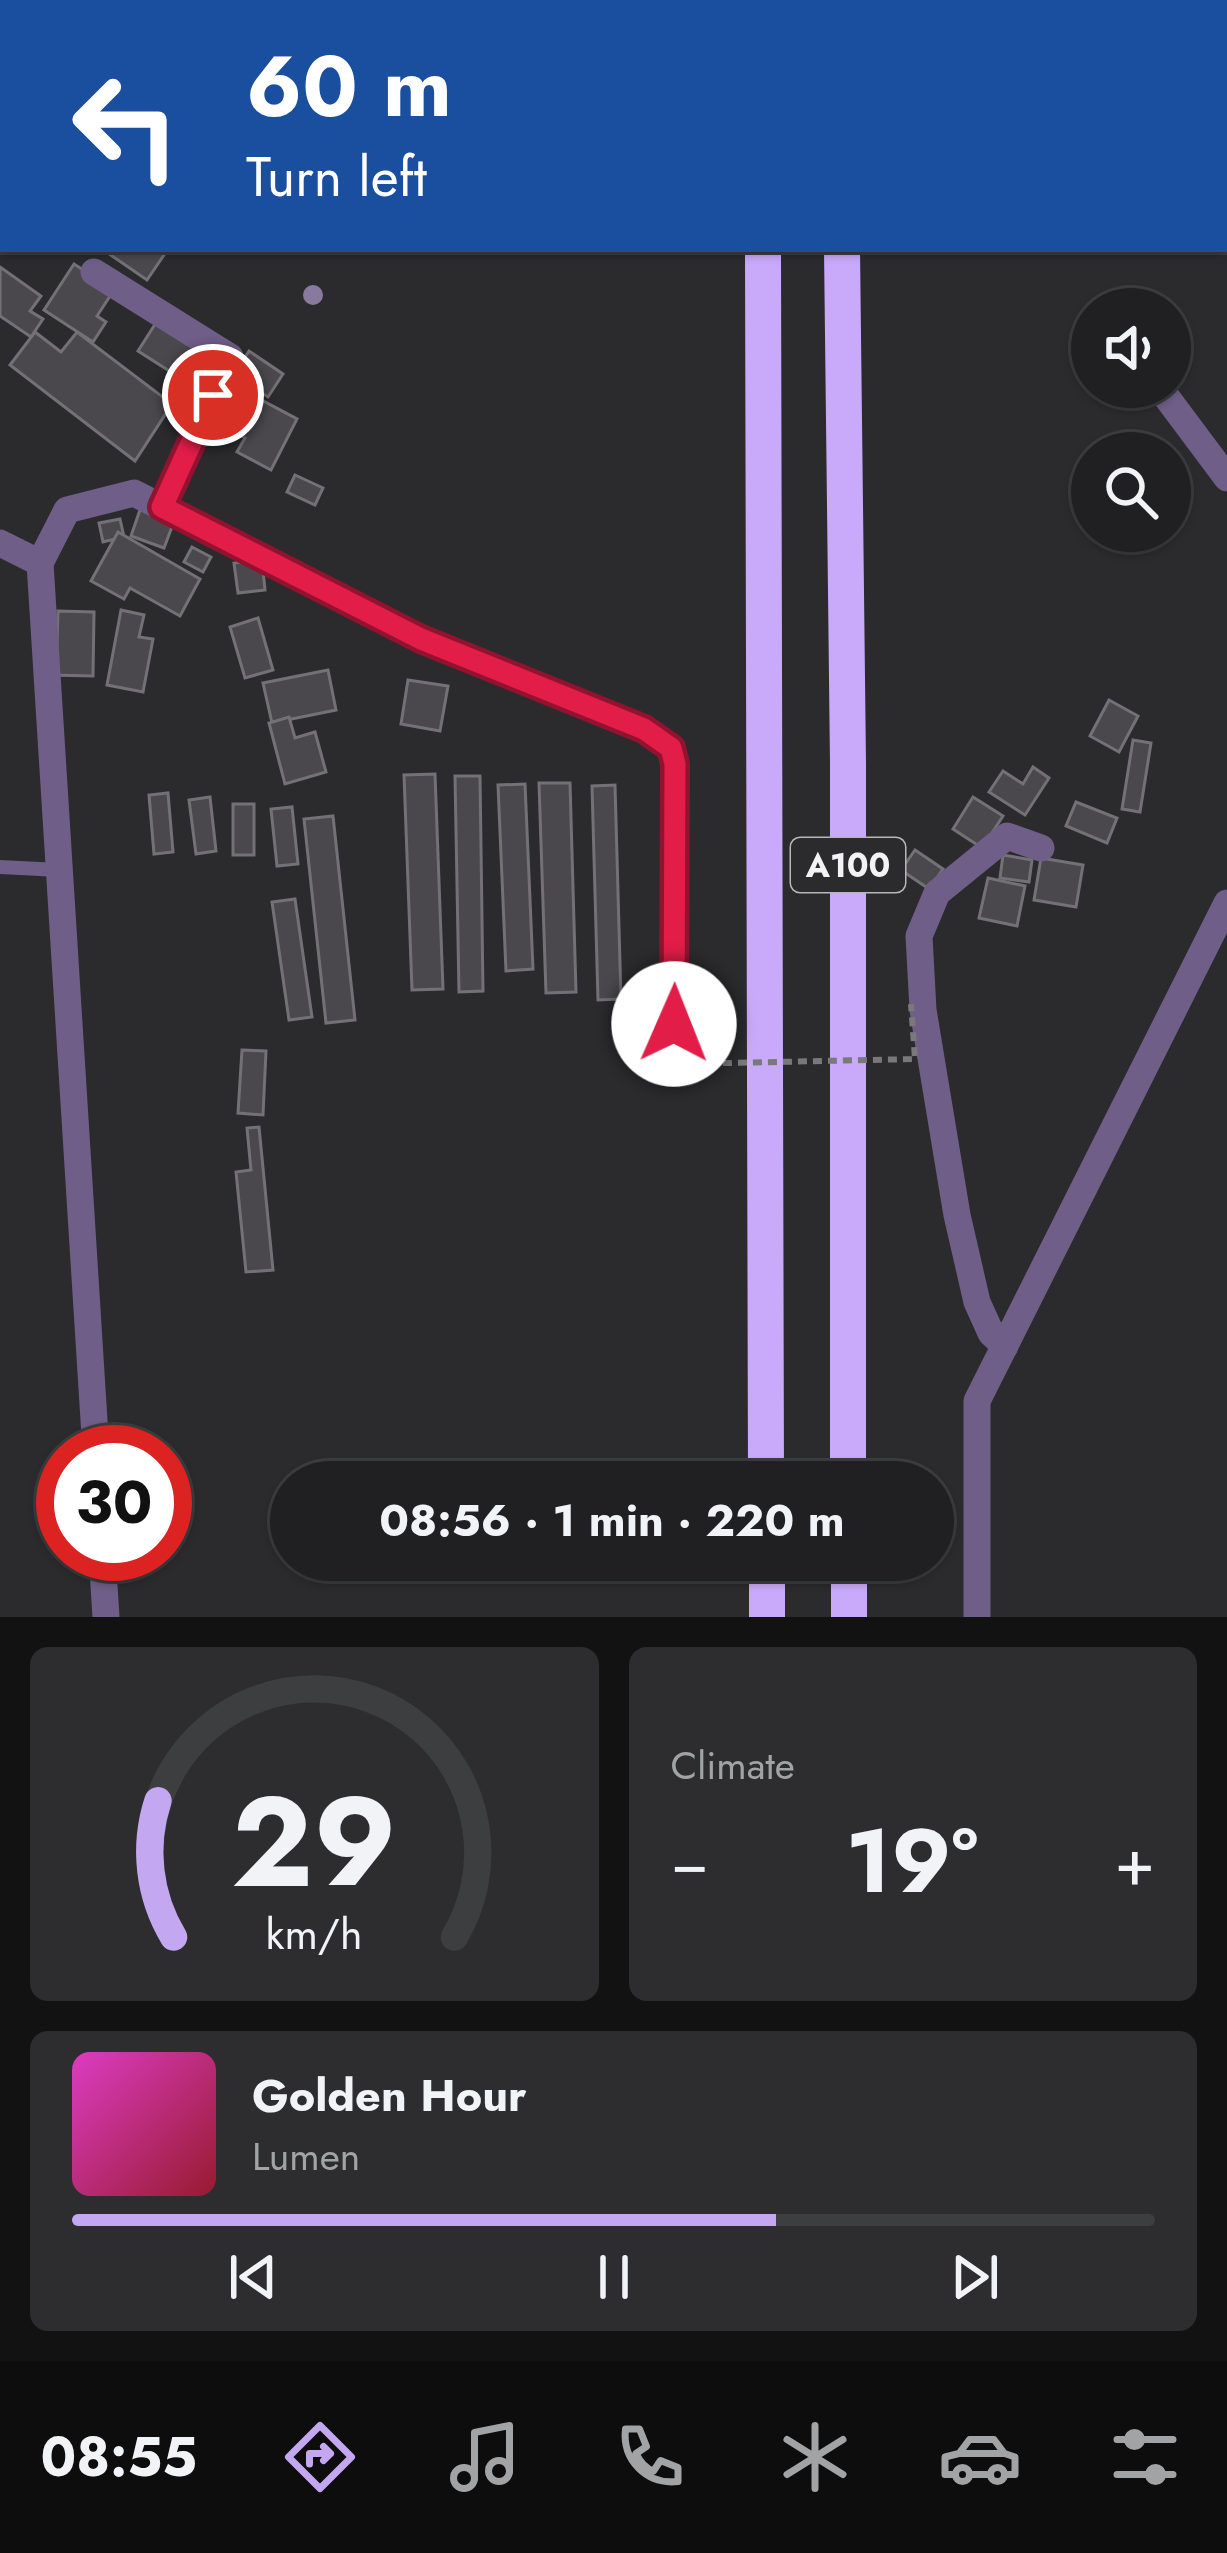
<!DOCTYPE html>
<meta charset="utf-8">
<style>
body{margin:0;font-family:Jost,sans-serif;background:#2d2d2f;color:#f1f3f6;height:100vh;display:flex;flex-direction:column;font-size:45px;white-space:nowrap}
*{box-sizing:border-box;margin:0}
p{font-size:39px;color:#a2a3a5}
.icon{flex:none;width:66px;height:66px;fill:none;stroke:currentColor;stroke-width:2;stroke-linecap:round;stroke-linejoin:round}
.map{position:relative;height:1617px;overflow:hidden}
.side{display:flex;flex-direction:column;gap:30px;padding:30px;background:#121213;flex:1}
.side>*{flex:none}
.banner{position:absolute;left:0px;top:0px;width:1227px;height:252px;box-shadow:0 3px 9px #0004,0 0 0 3px #3d3e40;background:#1a4fa0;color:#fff;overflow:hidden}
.buttons{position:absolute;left:1071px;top:288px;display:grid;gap:24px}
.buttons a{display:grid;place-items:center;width:120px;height:120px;border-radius:50%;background:#202022;box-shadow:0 3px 9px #0004,0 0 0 3px #3d3e40;font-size:60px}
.speed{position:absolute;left:36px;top:1425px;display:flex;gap:24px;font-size:60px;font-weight:700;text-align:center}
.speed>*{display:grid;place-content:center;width:156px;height:156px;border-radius:50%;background:#202022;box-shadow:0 3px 9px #0004,0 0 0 3px #3d3e40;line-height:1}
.speed .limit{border:18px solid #d22;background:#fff;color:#111}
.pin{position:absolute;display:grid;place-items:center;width:102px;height:102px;color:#fff;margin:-51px;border:6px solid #fff;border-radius:50%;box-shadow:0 3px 12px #0007}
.me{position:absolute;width:132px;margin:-66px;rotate:1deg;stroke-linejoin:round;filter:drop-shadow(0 0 9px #0008)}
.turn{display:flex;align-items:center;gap:42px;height:252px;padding:0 48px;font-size:54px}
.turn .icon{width:156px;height:156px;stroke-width:2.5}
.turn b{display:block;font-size:84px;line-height:102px}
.big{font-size:90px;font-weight:700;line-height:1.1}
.side .widget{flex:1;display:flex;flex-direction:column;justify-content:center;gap:18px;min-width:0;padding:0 42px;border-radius:18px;background:#2d2d2f}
.side .dial{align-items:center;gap:0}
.dial svg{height:312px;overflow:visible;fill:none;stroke:#3d3e40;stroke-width:7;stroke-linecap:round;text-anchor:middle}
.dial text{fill:#f1f3f6;stroke:none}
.song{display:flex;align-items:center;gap:36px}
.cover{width:144px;height:144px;border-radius:18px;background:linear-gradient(135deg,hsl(310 70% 55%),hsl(350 70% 35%))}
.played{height:12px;border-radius:6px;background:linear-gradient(90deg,#c4a7f1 65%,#3d3e40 65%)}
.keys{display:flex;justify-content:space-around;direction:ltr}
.heat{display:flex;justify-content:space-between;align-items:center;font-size:66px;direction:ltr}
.side .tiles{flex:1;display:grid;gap:30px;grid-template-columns:1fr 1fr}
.widget:last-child{grid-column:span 2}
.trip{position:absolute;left:270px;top:1461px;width:684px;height:120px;border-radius:60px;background:#202022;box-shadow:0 3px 9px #0004,0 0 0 3px #3d3e40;font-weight:700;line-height:120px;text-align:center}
.tabs{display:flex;height:192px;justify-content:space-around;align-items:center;background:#0d0d0e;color:#a2a3a5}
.tabs .icon{width:84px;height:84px}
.tabs .current{color:#c4a7f1}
.tabs b{font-size:54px;color:#f1f3f6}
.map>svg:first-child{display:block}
</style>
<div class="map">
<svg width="1227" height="1617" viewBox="0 0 1227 1617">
<rect width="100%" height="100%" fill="#2b2a2d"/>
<g fill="#4a484c" stroke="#737175" stroke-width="3">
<polygon points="102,249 163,249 166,252 147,280"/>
<polygon points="74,264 114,290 97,316 106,322 93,342 44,310"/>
<polygon points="0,267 41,296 30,311 43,319 31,337 0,316"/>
<polygon points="159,318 206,349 185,381 138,351"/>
<polygon points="35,332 61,352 77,332 172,404 135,461 10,365"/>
<polygon points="249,351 283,374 268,397 234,374"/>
<polygon points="228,382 297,419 271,470 237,452 245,438 209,419"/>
<polygon points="295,475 323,488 315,505 287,492"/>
<polygon points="142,504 176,516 164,548 131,536"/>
<polygon points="120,519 124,537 103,542 99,523"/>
<polygon points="118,532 200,579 180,616 130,588 124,599 91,581"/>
<polygon points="192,547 211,557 203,572 184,562"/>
<polygon points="262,560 265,590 238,593 234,563"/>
<polygon points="121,610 144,615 139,637 153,639 143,692 107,685"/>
<polygon points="58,611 94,612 93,676 49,675 57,649"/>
<polygon points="258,618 273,670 245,678 230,627"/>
<polygon points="328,670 336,710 272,723 263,683"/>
<polygon points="408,680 448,686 440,731 401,724"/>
<polygon points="1109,700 1138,716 1119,752 1090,736"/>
<polygon points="289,717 295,738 315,732 326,772 285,784 269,723"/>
<polygon points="1133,740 1151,743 1140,812 1122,809"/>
<polygon points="1033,767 1049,778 1025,815 989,792 1003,771 1023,784"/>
<polygon points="435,774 443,989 412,990 404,775"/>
<polygon points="455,776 480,776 483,991 459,992"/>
<polygon points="539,783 570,783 576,992 546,993"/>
<polygon points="525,784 533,969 506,971 498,785"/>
<polygon points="615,785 621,999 598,1000 592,786"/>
<polygon points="168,793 173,852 154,854 149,795"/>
<polygon points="210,797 216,851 196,854 189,800"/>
<polygon points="973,797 1003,816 982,848 953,829"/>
<polygon points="1076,802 1117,818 1107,843 1066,826"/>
<rect x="233" y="804" width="21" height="51"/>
<polygon points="292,807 298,864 277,866 271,809"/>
<polygon points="333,816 355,1020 326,1023 304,819"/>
<polygon points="915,850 943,869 929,889 901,870"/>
<polygon points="1003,855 1032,860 1029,882 1000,878"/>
<polygon points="1041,858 1083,865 1076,907 1034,900"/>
<polygon points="988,878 1025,886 1017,926 979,918"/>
<polygon points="295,899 312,1017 289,1020 272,902"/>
<polygon points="242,1050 266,1051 263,1115 238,1113"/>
<polygon points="259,1127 273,1270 246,1272 236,1172 251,1170 247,1128"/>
</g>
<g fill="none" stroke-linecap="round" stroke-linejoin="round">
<polyline stroke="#6e5e88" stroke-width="14" points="0,867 59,870"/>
<g stroke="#6e5e88" stroke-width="27">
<polyline points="94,272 230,357 162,507"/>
<polyline points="1159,387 1227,478"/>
<polyline points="0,543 40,563 96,1452"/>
<polyline points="40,563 67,510 134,493 421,639 644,729 671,748 675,764 673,1024"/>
<polyline points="1005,1346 991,1333 977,1302 957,1215 923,1010 919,936 937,893 1007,836 1041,848"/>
<polyline points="102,1554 106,1617"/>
<polyline points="977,1617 977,1401 1227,903"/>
</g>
<g stroke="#c9a9fa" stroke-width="36">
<polyline points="762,0 762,3"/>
<polyline points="841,0 841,3"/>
<polyline points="763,249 766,1482"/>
<polyline points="842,249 848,763 848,1482"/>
<polyline points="767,1560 767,1617"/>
<polyline points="849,1560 849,1617"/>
</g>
<polyline stroke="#79787b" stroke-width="6" stroke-dasharray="9 6" stroke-linecap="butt" points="684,1000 682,1064 915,1059 911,1004"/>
</g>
<circle fill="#887a9f" cx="313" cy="295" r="10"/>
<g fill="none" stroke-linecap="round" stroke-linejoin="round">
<defs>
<polyline id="route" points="213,395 162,507 421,639 644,729 671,748 675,764 674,1024"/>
</defs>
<use href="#route" stroke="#92132f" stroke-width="30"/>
<use href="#route" stroke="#e11d48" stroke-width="21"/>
</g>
<g text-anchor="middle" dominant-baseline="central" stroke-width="12" stroke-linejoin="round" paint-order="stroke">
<rect fill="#2b2a2d" stroke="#b7b7b9" stroke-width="3" x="791" y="838" width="114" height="54" rx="9"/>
<g font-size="33" font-weight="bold" fill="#f3f3f5">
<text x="848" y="865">A100</text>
</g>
</g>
</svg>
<div class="buttons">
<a><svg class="icon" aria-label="sound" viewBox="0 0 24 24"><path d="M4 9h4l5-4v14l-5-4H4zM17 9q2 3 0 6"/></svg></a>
<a><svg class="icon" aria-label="search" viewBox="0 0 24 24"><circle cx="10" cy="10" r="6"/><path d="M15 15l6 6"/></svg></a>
</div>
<div class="speed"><div class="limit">30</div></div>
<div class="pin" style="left:213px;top:395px;background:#d93025"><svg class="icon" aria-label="arrive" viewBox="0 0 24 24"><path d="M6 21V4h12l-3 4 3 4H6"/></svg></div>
<svg class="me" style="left:674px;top:1024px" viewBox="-20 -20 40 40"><circle r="19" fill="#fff"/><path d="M0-13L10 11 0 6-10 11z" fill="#e11d48"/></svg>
<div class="trip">08:56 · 1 min · 220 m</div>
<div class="banner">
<div class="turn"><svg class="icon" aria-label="left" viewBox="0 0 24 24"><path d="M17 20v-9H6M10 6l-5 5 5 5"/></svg><div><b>60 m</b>Turn left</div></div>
</div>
</div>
<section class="side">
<div class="tiles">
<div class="widget dial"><svg viewBox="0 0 100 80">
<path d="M14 69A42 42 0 1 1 86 69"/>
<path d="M14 69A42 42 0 0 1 10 34" stroke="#c4a7f1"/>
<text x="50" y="56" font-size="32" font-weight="700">29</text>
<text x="50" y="72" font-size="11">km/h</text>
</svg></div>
<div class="widget"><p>Climate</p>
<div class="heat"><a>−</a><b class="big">19°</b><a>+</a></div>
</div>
<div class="widget">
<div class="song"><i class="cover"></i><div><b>Golden Hour</b><p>Lumen</p></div></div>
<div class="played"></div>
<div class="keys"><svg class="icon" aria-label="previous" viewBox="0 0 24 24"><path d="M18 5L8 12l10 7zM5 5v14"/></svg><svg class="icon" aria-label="pause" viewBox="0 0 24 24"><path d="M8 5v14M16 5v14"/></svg><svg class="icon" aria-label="next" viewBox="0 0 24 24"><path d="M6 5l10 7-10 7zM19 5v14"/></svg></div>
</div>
</div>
</section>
<nav class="tabs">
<b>08:55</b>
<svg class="icon current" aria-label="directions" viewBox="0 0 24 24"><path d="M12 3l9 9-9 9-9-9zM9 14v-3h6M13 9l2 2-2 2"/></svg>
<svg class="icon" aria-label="music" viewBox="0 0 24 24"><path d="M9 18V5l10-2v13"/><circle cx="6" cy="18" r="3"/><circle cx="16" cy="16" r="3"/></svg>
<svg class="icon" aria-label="phone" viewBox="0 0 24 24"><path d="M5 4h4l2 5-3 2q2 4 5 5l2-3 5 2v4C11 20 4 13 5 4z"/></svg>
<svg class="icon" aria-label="climate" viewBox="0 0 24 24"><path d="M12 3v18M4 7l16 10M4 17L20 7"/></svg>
<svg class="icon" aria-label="car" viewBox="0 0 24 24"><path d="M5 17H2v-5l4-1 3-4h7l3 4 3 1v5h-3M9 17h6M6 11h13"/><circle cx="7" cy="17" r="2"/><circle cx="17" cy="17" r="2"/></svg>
<svg class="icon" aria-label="filters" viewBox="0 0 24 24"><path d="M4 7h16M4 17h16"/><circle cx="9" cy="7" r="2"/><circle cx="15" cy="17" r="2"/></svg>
</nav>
